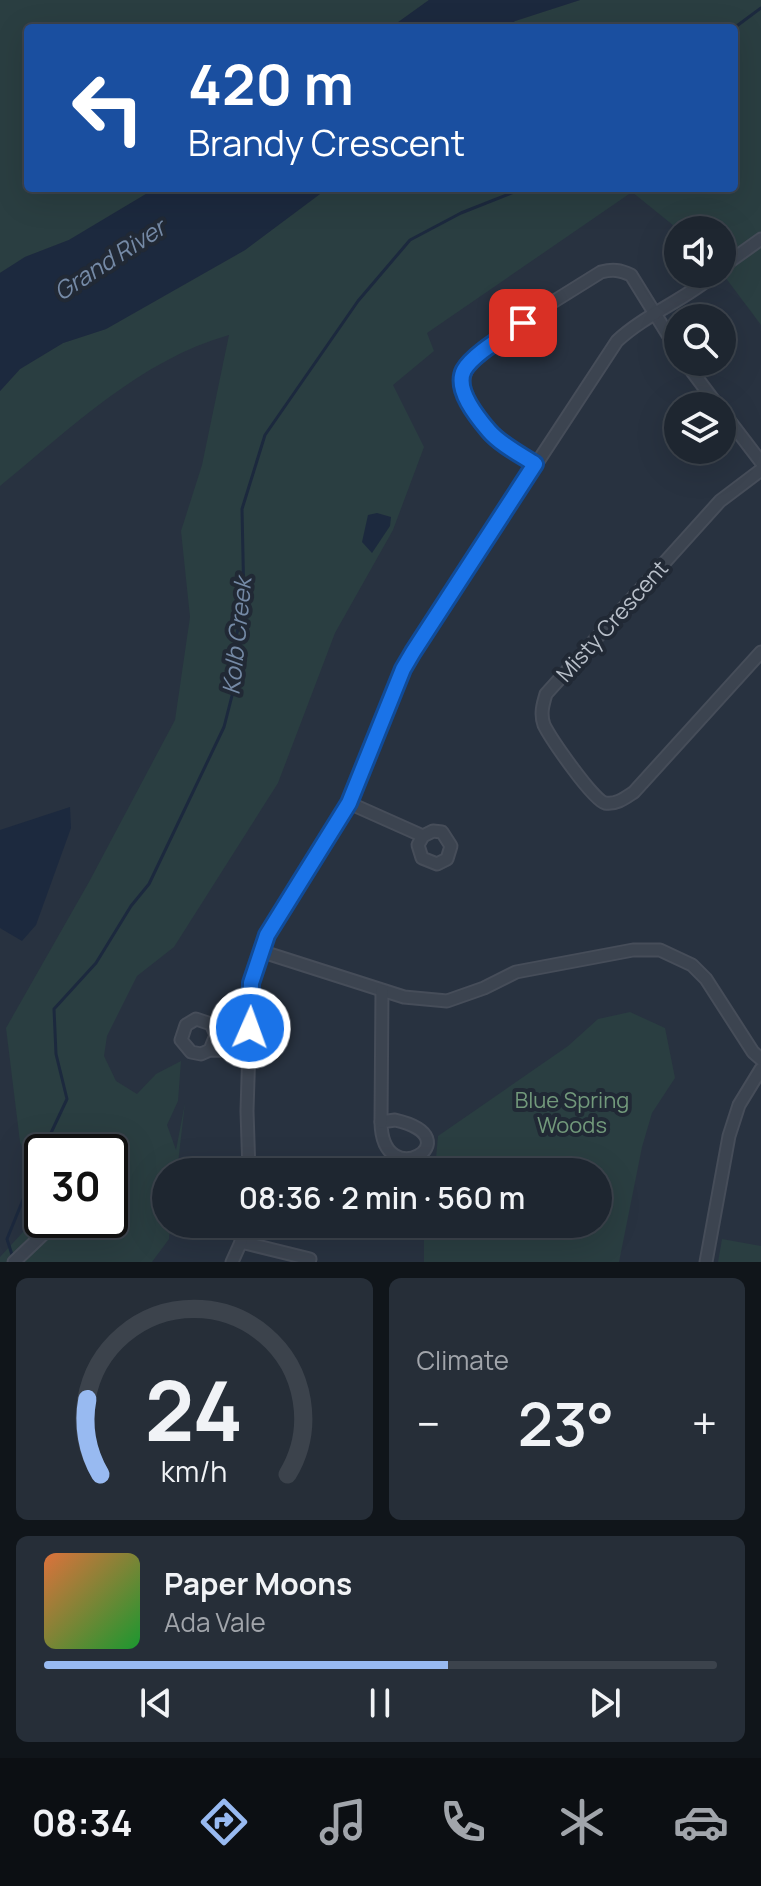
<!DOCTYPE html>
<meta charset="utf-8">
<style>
body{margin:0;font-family:Manrope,sans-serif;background:#262e38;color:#f1f3f6;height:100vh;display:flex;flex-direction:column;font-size:30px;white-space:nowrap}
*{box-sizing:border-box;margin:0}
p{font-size:26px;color:#a1a5ab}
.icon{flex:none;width:44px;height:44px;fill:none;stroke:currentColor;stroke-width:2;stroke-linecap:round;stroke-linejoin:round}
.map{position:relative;height:1262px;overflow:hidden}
.details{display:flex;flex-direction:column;gap:16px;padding:16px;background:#10151a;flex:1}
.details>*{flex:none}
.top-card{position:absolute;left:24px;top:24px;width:714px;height:168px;border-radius:8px;box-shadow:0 8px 32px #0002,0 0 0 2px #3c434c;background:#1a4fa0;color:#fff;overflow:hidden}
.fabs{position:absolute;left:664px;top:216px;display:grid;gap:16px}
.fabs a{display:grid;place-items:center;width:72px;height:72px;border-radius:50%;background:#1e2630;box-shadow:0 8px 32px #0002,0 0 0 2px #3c434c;font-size:40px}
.speed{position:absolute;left:24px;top:1134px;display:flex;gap:16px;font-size:40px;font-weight:700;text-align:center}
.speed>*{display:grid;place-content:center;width:104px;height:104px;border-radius:50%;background:#1e2630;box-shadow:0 8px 32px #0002,0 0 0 2px #3c434c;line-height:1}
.speed .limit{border:4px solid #111;border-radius:12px;background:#fff;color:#111}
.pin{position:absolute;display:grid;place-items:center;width:68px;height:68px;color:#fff;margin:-34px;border-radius:16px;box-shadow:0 4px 12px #0006}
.me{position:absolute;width:88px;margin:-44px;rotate:2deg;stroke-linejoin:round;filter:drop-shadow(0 0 6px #0008)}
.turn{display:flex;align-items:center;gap:28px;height:168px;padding:0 32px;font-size:36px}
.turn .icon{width:104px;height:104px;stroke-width:2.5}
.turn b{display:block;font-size:56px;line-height:68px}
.big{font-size:60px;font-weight:600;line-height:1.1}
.details .card{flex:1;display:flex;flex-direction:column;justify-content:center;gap:12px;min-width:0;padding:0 28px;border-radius:12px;background:#262e38}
.details .dial{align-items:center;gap:0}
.dial svg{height:208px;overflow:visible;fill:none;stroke:#3c434c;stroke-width:7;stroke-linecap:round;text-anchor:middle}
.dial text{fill:#f1f3f6;stroke:none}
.song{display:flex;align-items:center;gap:24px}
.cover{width:96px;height:96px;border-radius:12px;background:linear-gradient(135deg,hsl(20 70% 55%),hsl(130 70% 35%))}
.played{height:8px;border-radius:4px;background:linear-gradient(90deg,#98baf1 60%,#3c434c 60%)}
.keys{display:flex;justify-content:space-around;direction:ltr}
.heat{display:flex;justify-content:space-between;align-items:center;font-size:44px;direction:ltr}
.details .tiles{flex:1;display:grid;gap:16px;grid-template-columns:1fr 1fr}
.card:last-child{grid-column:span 2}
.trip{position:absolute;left:152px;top:1158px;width:460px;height:80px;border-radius:40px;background:#1e2630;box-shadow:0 8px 32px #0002,0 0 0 2px #3c434c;font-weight:600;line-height:80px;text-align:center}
.tabs{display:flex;height:128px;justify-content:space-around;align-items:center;background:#0c0f13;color:#a1a5ab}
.tabs .icon{width:56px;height:56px}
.tabs .on{color:#98baf1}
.tabs b{font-size:36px;color:#f1f3f6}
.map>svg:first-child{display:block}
</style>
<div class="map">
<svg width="761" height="1262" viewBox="0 0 761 1262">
<rect width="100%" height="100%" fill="#283240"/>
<g fill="#2a3e41" fill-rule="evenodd">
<polygon points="0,0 429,0 390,28 28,28 28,188 156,188 69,240 25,257 0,273"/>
<path d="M 580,0 L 761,0 L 761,325 L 722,273 L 722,230 L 679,230 L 632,192 L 427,333 L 434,351 L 393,385 L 424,447 L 393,530 L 335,633 L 278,783 L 174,947 L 137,976 L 107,1036 L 104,1056 L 116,1081 L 137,1094 L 156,1074 L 181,1061 L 178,1101 L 167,1125 L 176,1150 L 185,1103 L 177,1172 L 166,1172 L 166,1224 L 170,1224 L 169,1239 L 152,1262 L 0,1262 L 0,1257 L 34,1220 L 42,1197 L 20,1142 L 6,1028 L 89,882 L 175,720 L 190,617 L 181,531 L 202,465 L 229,335 C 140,360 70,429 0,486 L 0,391 L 20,369 L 63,343 L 106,329 L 245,250 L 328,188 L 734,188 L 734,28 L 505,28 L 515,21 ZM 42,1152 L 110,1152 L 110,1220 L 42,1220 Z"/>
<polygon points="630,1012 665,1028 675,1078 652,1113 642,1147 619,1262 424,1262 424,1224 598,1224 598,1172 430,1172 429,1166 436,1158 438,1136 568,1046 598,1019"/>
<polygon points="722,1239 761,1246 761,1262 718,1262"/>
</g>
<g fill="#1c293e">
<polygon points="429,0 580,0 515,21 505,28 390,28"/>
<polygon points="156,188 328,188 245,250 106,329 63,343 20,369 0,391 0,273 25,257 69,240"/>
<polygon points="377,513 391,517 390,526 372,553 362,542 368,515"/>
<polygon points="70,807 71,828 36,925 22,941 0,928 0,830"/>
</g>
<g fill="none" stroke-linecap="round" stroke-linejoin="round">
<g stroke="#1c293e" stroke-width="3">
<polyline points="734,28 761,8"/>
<polyline points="42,1152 67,1099 56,1054 54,1009 96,963 131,906 149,884 224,727 235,684 236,637 244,604 242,509 265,435 358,301 410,240 461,213 524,188"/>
<polyline points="13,1258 7,1239 42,1153"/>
</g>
<defs>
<g id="minor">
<polyline points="722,267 761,239"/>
<polyline points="685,362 718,406"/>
<polyline points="722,411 761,462"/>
<path d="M 535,464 C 505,444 437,398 474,359 L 548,305 L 601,272 C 613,269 620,270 631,275 L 678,351"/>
<path d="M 761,470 L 720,501 L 546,694 C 543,704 540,714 544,725 C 551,739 593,800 605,803 C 616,805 625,798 634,792 L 761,652"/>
<polyline points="349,803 423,836 433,831 442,832 451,846 447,859 437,864 422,858 418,845 423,836"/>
<polyline points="260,951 404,997 447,1001 484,988 516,972 633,950 660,950 692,965 706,979 753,1052 761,1059"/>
<polyline points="210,1050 216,1035 211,1024 196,1019 186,1025 181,1040 191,1052 201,1054 210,1050 249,1051"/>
<path d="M 395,1120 C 475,1138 382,1196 381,1122 Z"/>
<polyline points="381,1122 382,991"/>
<path d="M 249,1172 L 247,1111 L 251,983 L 267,935 L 349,803 L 403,669 L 413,652 L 617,341 C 646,314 685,300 715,274"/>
<polyline points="241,1242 310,1259"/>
<polyline points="14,1262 58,1220"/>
<polyline points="232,1262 241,1242 244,1224"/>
<polyline points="706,1262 729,1136 739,1105 761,1069"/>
</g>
</defs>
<use href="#minor" stroke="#464d59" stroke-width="15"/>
<use href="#minor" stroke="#3c4450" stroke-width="11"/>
</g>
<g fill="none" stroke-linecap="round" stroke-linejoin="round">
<defs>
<path id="route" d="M 250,1028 L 251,983 L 267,935 L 349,803 L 403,669 L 413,652 L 535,464 C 521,455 500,444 489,431 C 477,417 454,389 464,370 C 474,353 507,335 523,323"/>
</defs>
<use href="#route" stroke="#114b97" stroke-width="20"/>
<use href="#route" stroke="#1a73e8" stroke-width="14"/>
</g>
<g text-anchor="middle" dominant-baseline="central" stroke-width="8" stroke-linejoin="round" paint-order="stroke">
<g font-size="22" fill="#b9c0ca" stroke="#212935">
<text transform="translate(612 621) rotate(-48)">Misty Crescent</text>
</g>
<g font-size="22" fill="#72997b" stroke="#212935">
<text x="572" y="1100">Blue Spring<tspan x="572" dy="25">Woods</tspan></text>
</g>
<g font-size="24" font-style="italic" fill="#758aa6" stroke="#212935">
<text transform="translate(109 259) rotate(-33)">Grand River</text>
<text transform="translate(236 636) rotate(-84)">Kolb Creek</text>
</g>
</g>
</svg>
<div class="fabs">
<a><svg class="icon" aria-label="sound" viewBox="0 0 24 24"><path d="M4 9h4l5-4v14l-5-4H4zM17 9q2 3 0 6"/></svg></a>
<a><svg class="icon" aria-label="search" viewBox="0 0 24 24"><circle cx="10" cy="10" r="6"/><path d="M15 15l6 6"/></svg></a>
<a><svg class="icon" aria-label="layers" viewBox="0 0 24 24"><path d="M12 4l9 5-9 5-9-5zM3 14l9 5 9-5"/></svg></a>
</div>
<div class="speed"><div class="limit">30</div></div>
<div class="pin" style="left:523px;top:323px;background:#d93025"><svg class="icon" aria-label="arrive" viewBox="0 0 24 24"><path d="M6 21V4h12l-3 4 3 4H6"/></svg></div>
<svg class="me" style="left:250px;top:1028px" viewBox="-20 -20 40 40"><circle r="17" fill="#1a73e8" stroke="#fff" stroke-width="3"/><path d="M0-11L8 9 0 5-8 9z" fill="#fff"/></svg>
<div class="trip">08:36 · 2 min · 560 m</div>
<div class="top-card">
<div class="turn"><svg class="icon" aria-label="left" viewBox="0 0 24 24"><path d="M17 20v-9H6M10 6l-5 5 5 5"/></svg><div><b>420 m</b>Brandy Crescent</div></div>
</div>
</div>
<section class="details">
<div class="tiles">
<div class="card dial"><svg viewBox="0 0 100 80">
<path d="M14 69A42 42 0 1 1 86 69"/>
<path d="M14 69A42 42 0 0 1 9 40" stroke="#98baf1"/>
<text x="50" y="56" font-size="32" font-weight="700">24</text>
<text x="50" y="72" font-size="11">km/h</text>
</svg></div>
<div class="card"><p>Climate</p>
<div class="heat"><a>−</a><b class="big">23°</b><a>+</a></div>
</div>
<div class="card">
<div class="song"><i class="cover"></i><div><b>Paper Moons</b><p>Ada Vale</p></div></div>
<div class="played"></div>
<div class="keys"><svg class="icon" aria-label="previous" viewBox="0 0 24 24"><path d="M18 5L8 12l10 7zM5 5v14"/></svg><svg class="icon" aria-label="pause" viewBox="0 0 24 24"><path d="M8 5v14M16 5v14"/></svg><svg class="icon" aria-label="next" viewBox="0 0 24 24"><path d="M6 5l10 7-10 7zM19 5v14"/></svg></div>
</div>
</div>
</section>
<nav class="tabs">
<b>08:34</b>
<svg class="icon on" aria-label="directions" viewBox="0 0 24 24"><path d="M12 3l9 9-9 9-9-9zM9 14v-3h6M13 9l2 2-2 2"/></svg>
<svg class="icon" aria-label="music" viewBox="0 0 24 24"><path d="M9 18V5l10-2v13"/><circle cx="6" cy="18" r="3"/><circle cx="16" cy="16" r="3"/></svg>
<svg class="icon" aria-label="phone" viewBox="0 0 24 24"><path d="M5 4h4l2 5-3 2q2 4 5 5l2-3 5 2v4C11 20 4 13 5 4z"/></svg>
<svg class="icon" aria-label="climate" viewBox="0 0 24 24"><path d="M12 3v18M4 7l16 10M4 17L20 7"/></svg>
<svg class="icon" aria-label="car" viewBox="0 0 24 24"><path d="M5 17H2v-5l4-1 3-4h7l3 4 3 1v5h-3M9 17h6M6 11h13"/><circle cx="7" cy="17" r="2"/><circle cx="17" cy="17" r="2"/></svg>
</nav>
